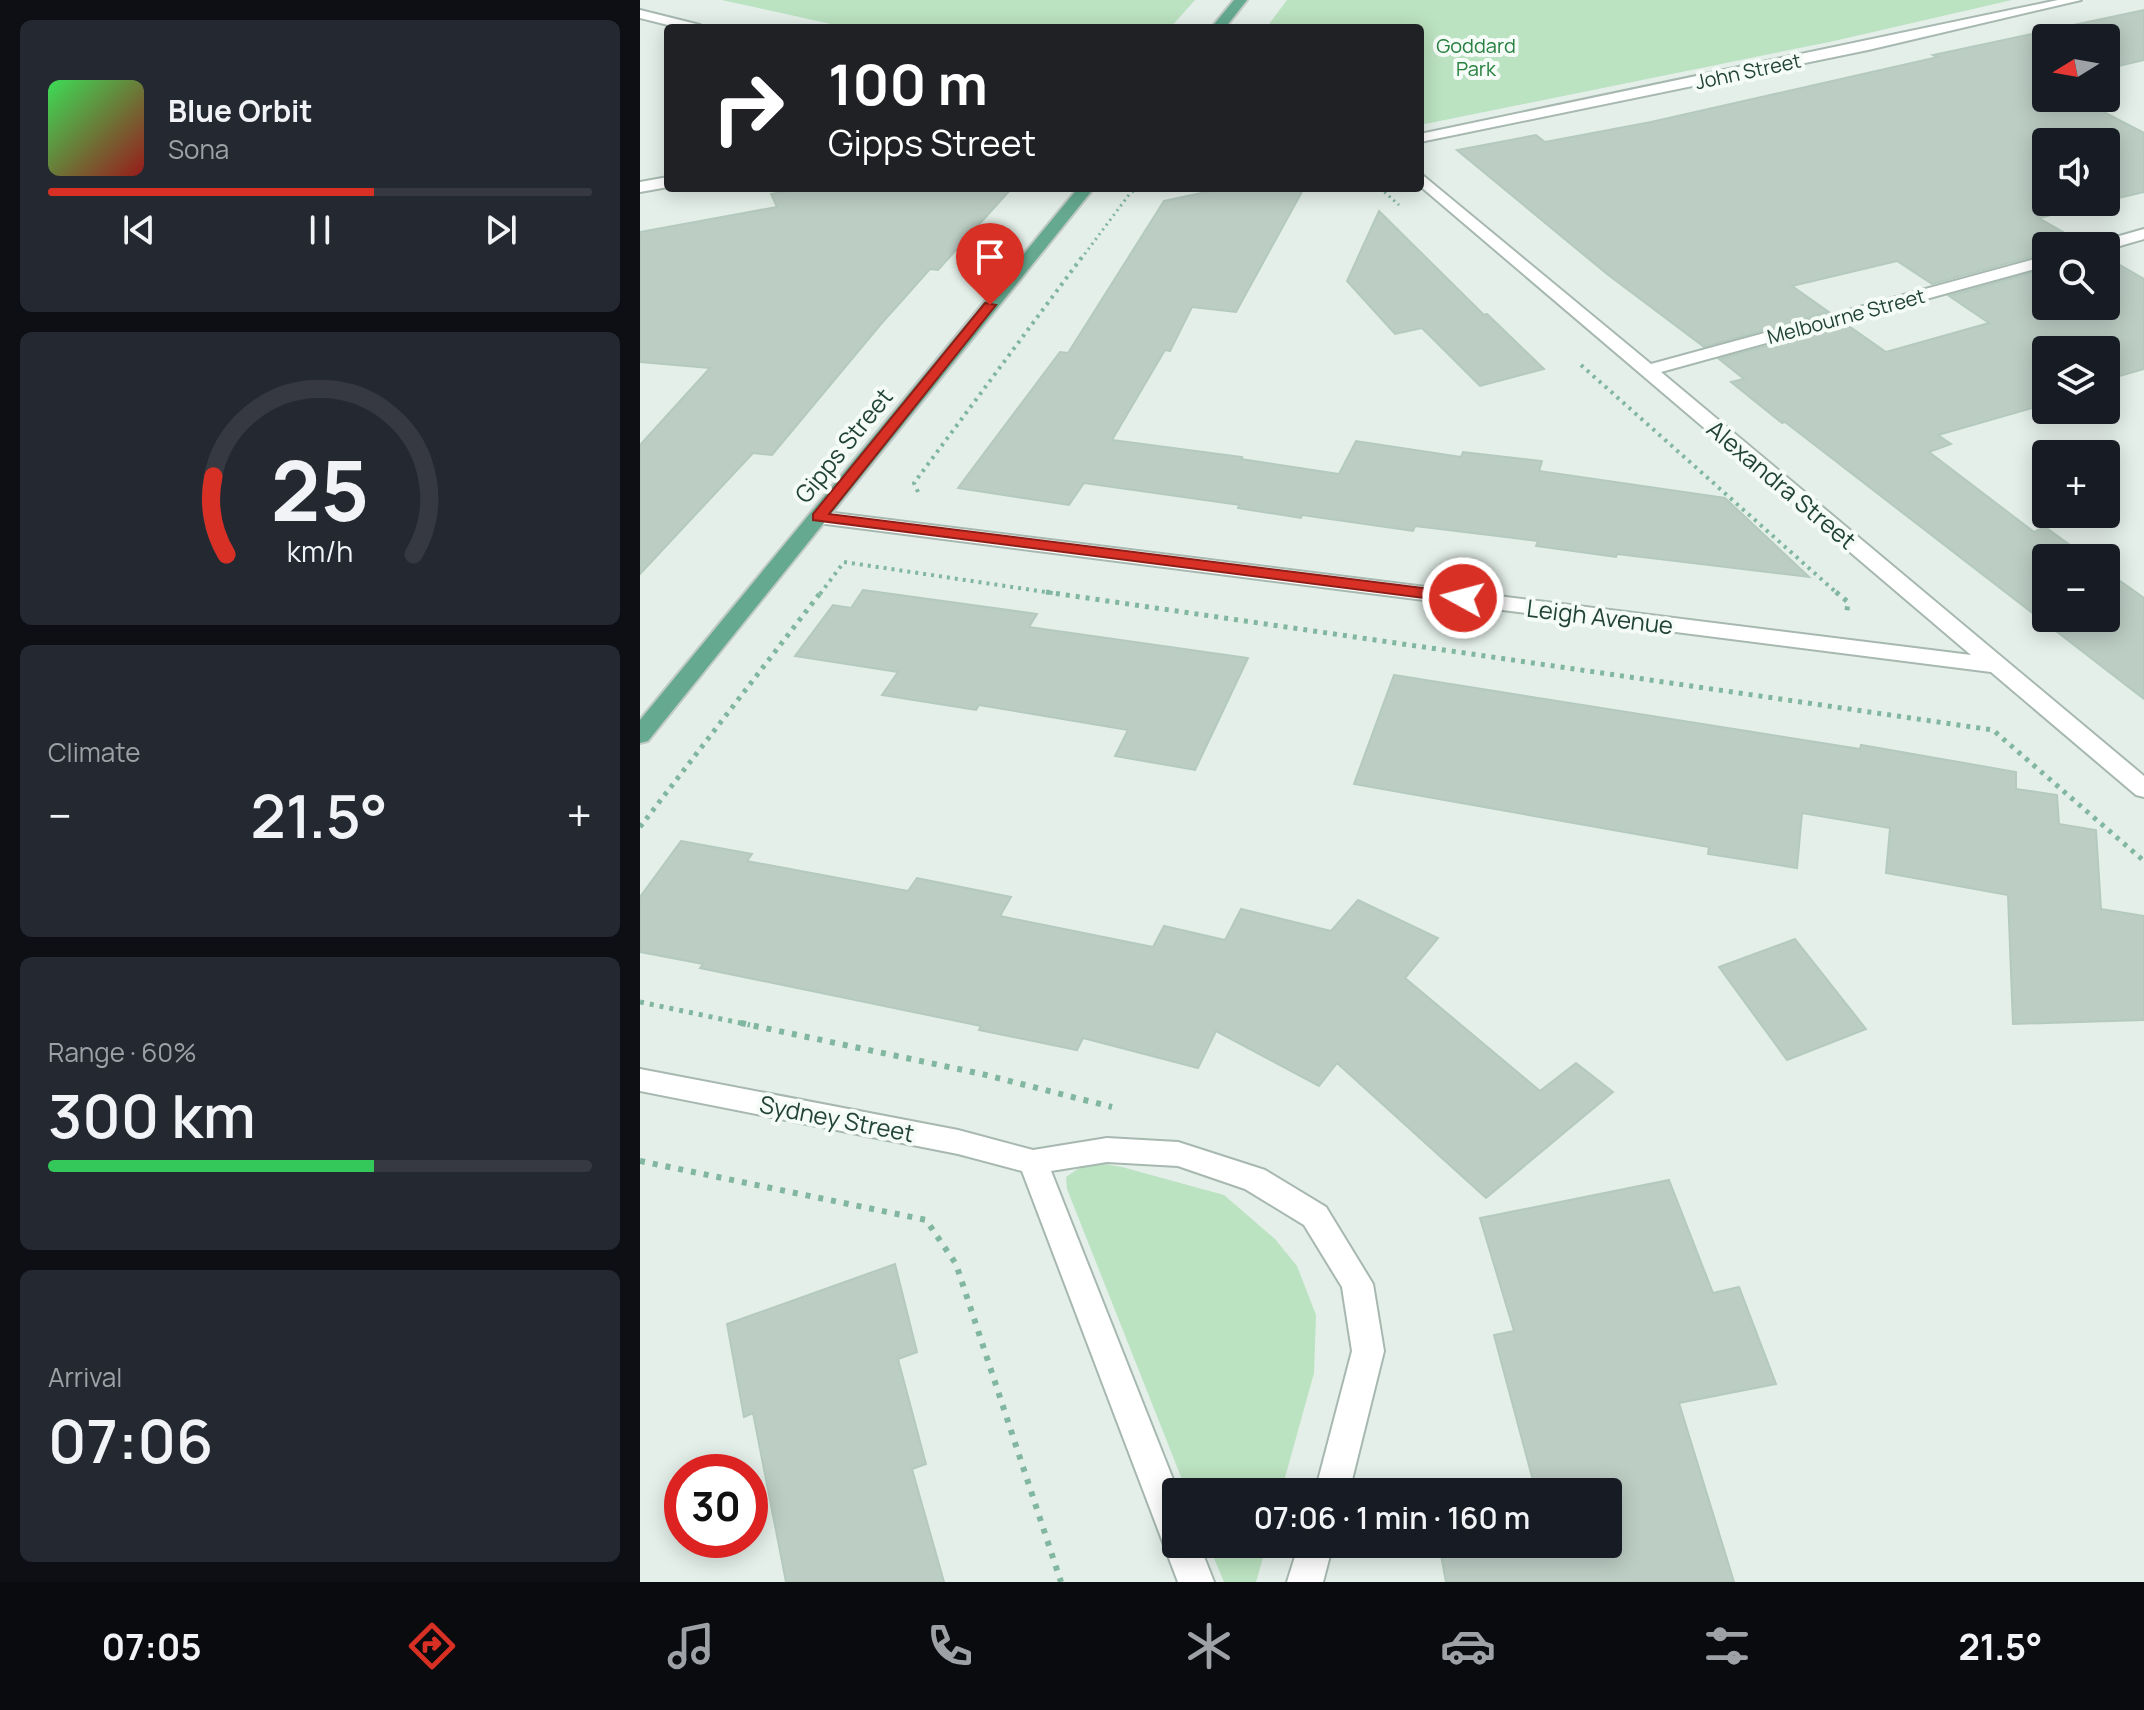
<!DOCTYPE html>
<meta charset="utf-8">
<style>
body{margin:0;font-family:Manrope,sans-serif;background:#242831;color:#f1f3f6;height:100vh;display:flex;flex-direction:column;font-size:30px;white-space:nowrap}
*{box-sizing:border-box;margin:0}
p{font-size:26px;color:#9ea1a6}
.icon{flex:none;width:44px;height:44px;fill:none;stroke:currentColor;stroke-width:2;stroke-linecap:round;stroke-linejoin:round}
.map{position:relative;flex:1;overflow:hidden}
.details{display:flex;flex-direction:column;gap:20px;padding:20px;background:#0d0f14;width:640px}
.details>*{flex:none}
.top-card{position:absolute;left:24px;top:24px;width:760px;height:168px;border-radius:8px;box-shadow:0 4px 20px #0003;background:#202124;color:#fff;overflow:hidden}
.needle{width:52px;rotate:259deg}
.tools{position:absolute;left:1392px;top:24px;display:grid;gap:16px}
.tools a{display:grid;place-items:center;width:88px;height:88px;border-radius:8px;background:#171b24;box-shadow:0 4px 20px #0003;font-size:40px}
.speed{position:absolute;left:24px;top:1454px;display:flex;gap:16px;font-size:40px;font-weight:700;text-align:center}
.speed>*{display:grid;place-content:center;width:104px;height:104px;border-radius:50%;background:#171b24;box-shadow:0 4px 20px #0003;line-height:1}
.speed .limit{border:12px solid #d22;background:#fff;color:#111}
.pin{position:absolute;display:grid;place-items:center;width:68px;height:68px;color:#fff;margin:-82px -34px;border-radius:50% 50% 50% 0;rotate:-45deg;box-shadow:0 0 8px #0007}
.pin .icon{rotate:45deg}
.me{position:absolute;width:88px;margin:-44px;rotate:277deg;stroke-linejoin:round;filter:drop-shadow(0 0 6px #0008)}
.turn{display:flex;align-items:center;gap:28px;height:168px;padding:0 32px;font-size:36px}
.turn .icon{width:104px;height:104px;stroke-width:2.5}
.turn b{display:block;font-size:56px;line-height:68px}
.big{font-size:60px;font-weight:600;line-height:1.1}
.details .card{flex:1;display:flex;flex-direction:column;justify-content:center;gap:12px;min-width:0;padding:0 28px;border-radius:12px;background:#242831}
.details .dial{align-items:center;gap:0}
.dial svg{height:208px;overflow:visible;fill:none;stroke:#363941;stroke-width:7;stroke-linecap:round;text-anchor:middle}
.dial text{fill:#f1f3f6;stroke:none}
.song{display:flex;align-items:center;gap:24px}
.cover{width:96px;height:96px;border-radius:12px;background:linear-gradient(135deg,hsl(130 70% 55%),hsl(0 70% 35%))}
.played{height:8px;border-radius:4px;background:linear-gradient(90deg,#d93025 60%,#363941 60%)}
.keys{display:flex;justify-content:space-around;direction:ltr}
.heat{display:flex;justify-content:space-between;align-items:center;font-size:44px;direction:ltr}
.charge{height:12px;border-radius:6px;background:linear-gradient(90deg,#34c759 60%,#363941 0)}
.trip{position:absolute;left:522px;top:1478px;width:460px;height:80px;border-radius:8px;background:#171b24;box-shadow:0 4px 20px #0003;font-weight:600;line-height:80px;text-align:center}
.tabs{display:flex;height:128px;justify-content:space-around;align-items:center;background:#090b0e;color:#9ea1a6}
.tabs .icon{width:56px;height:56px}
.tabs .selected{color:#d93025}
.tabs b{font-size:36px;color:#f1f3f6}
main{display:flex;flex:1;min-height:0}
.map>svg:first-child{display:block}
</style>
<main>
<section class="details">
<div class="card">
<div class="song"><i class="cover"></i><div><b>Blue Orbit</b><p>Sona</p></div></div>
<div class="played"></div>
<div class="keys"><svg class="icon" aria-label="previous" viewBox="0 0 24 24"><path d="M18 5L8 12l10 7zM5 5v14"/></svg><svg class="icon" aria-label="pause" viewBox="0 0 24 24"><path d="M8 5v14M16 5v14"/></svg><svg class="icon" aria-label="next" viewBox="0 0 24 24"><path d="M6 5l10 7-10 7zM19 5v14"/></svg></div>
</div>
<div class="card dial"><svg viewBox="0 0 100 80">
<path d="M14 69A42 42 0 1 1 86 69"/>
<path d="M14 69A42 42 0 0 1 9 39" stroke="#d93025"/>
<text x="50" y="56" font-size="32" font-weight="700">25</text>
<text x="50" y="72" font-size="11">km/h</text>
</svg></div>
<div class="card"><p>Climate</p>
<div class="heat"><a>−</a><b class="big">21.5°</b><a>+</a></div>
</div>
<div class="card"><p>Range · 60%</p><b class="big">300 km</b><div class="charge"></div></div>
<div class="card"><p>Arrival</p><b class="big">07:06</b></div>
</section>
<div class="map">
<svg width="1504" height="1582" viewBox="0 0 1504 1582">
<rect width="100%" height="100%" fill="#e4efe9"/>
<g fill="#bbe2c1">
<polygon points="82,0 555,0 530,28 209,28"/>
<polygon points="647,0 1372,0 1194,41 780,125 780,28 626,28"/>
<polygon points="458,1163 482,1167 584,1195 635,1239 657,1266 676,1315 674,1373 641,1492 547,1492 427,1189 426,1177 438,1169"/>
<polygon points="568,1544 627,1544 616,1582 584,1582"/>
</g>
<g fill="#bccdc4" stroke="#b5cabf" stroke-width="2">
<polygon points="1504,10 1504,60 1466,69 1466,38 1406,38 1406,98 1437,98 1504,133 1504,192 1466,201 1466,142 1406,142 1406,202 1463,202 1399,218 1447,246 1406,246 1406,253 1292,284 1257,261 1152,286 1189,312 1064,347 967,274 817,150 896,135 905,142 1011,122 1298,57 1293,55"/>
<polygon points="162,188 372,188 298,270 290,269 241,324 132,455 113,453 0,574 0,445 70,368 0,362 0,232 137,207 131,194"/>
<polygon points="585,188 664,188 596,312 552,307 530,351 525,350 472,440 602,457 601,459 699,474 716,441 821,457 823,452 902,461 899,471 1085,498 1169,577 977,554 976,557 896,546 898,541 775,526 773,531 662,515 661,518 598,508 600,505 444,483 429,505 318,488 420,352 428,353 524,201"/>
<polygon points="739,211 844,315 847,314 904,369 840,386 782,328 755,334 707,281"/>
<polygon points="1466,257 1504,279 1504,369 1466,380 1466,350 1406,350 1406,398 1398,400 1403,405 1298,435 1311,444 1289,452 1394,532 1405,527 1448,558 1406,558 1406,618 1466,618 1466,571 1504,598 1504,699 1145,422 1142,423 1091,382 1104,379 1079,359 1206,324 1246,352 1349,323 1309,296 1406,269 1406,306 1466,306"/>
<polygon points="223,590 397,614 389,627 608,658 555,770 475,756 488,730 339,705 336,710 242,695 258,672 155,656 193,605 211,608"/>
<polygon points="754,675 1220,749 1221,745 1376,772 1376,789 1417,795 1419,824 1456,830 1461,909 1504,916 1504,1020 1373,1024 1368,895 1246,873 1250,828 1162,813 1157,868 1068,854 1069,847 714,784"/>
<polygon points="41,841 112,854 107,861 268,891 277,878 371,897 360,916 513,947 524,926 585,940 601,909 691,931 718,900 798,938 765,978 900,1091 936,1063 973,1092 846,1198 697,1063 679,1086 576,1031 558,1068 443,1038 437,1050 339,1030 341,1026 60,968 63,964 0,952 0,897"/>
<polygon points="1155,939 1226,1029 1147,1060 1079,967"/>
<polygon points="1029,1180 1073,1293 1099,1287 1136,1384 1039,1403 1094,1582 806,1582 799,1544 968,1544 968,1492 873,1492 895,1488 854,1335 874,1331 840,1218"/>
<polygon points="255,1264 277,1352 258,1359 286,1464 272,1469 304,1582 146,1582 113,1413 104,1417 87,1324"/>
</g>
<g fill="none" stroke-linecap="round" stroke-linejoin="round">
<defs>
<g id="minor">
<polygon points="1418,0 1441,0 1228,50 780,142 780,134"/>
<polygon points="0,10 60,25 62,28 40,28 0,18"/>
<polygon points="780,173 1011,364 1406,256 1406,266 1021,372 1504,776 1504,797 1496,795 1351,672 178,523 168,517 178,511 1331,655 780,186"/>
<polygon points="28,177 28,187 0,192 0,182"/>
<polygon points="1504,229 1504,239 1466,250 1466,246 1453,246 1455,243"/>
<polygon points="0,1069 318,1130 393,1150 467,1138 538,1142 625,1170 686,1207 733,1284 744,1351 709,1492 675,1492 712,1351 702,1287 664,1225 605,1189 538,1166 467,1162 411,1171 538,1492 536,1544 559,1544 574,1582 538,1582 382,1171 318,1154 0,1091"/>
<polygon points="659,1544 693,1544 683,1582 647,1582"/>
</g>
<g id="primary">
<polygon points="594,0 607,0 585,28 571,28"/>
<polygon points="438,188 454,188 8,741 0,743 0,720"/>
</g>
</defs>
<use href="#minor" stroke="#a6b8b0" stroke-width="4"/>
<use href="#primary" stroke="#c1cac7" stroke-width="4"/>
<g stroke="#81b6a0" stroke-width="3" stroke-dasharray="2 4" stroke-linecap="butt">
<polyline points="494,188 491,192 509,188"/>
<polyline points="740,188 759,205"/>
<polyline points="441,259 491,192"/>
</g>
<g stroke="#81b6a0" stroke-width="4" stroke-dasharray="3 5" stroke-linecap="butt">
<polyline points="941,365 1198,594"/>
<polyline points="278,492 274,483 442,257"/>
<polyline points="180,594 204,562 419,594"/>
</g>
<g stroke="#81b6a0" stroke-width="5" stroke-dasharray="4 6" stroke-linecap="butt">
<polyline points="406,592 1353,730 1504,861"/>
<polyline points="1196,592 1208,602 1207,611"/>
<polyline points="0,827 181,592"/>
<polyline points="0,1002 110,1025"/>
</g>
<g stroke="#81b6a0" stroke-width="6" stroke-dasharray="5 8" stroke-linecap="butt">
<polyline points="101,1023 342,1074 472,1107"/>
<polyline points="0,1161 286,1220 316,1264 421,1582"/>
</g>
<use href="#minor" fill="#fff" fill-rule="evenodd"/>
<use href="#primary" fill="#64a990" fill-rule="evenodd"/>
</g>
<polygon fill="#d93025" stroke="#8d1f18" stroke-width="2" points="345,303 356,305 189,514 823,593 831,598 823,603 173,520 173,514"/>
<g text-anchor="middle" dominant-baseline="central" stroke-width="8" stroke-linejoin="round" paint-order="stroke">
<g font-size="20" fill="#267f3f" stroke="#f5fbf7">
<text x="836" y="45">Goddard<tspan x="836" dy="23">Park</tspan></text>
</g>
<g font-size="20" fill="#214336" stroke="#f5fbf7">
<text transform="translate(1108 71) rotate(-12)">John Street</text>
<text transform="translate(1206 316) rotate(-15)">Melbourne Street</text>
</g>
<g font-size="24" fill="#214336" stroke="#f5fbf7">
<text transform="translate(203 445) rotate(-51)">Gipps Street</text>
<text transform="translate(1142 484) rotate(40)">Alexandra Street</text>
<text transform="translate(960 616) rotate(7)">Leigh Avenue</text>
<text transform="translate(197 1118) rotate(11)">Sydney Street</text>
</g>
</g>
</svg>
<div class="tools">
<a><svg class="needle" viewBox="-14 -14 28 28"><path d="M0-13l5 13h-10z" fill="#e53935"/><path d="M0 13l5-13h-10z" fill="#9ea1a6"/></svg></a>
<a><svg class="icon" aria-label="sound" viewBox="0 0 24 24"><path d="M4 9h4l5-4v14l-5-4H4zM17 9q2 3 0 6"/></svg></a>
<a><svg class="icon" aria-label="search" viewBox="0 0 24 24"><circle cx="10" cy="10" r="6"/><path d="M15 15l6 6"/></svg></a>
<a><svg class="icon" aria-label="layers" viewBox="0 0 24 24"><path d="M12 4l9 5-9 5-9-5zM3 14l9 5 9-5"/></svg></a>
<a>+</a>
<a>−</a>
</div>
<div class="speed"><div class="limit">30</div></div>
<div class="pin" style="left:350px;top:305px;background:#d93025"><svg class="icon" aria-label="arrive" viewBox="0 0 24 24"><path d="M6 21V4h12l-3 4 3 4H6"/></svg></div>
<svg class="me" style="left:823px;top:598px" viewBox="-20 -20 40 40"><circle r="17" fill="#d93025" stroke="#fff" stroke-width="3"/><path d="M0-11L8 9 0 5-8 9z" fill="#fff"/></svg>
<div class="trip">07:06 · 1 min · 160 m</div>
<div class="top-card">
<div class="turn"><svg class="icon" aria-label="right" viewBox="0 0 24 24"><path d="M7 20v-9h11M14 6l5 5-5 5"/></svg><div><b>100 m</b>Gipps Street</div></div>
</div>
</div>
</main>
<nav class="tabs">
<b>07:05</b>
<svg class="icon selected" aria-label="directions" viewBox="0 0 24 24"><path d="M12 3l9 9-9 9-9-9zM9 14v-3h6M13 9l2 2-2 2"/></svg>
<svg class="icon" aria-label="music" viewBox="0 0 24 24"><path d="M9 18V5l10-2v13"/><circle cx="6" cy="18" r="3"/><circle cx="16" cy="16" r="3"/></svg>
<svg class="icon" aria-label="phone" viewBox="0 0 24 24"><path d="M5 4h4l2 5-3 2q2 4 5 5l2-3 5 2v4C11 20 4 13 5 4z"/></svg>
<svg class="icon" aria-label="climate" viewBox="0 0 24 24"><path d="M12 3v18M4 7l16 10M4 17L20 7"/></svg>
<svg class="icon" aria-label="car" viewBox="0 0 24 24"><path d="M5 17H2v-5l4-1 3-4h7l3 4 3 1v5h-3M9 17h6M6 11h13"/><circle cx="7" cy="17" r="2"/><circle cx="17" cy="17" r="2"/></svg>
<svg class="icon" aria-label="filters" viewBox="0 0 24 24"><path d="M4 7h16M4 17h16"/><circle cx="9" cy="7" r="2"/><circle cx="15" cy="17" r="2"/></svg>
<b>21.5°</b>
</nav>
